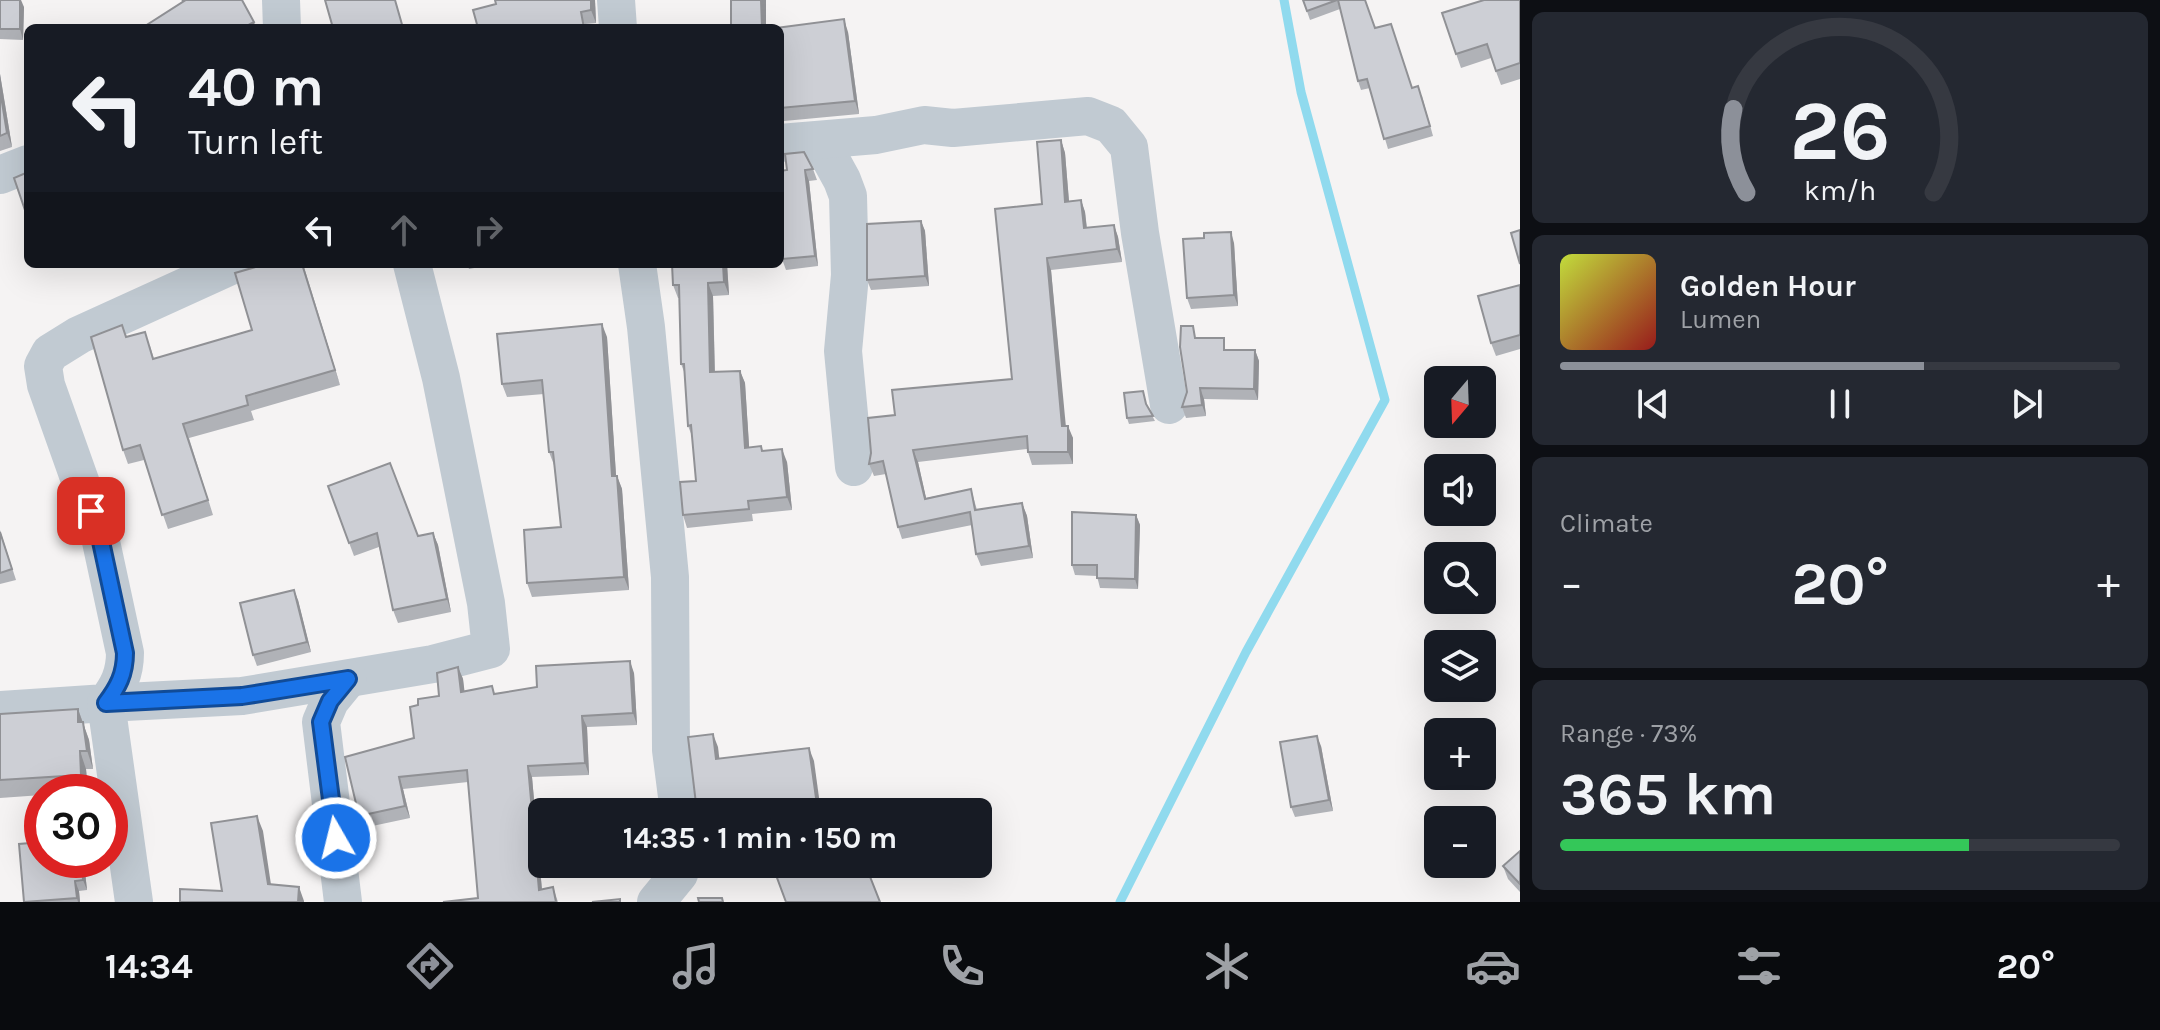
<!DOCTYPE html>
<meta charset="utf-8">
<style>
body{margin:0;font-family:Karla,sans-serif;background:#242831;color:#f1f3f6;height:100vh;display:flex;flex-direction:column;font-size:30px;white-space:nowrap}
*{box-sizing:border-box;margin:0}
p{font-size:26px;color:#9ea1a6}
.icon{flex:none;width:44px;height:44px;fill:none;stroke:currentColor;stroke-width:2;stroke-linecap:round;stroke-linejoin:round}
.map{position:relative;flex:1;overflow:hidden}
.drawer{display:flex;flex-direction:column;gap:12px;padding:12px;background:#0d0f14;width:640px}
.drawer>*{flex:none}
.guide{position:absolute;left:24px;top:24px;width:760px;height:244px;border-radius:12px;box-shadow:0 8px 32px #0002;background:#171b24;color:#f1f3f6;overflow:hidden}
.needle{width:52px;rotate:199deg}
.tools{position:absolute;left:1424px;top:366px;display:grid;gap:16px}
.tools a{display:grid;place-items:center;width:72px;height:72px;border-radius:12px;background:#171b24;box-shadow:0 8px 32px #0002;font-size:40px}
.speed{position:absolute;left:24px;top:774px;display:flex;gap:16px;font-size:40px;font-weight:700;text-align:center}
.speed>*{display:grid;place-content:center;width:104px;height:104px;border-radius:50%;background:#171b24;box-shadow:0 8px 32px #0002;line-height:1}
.speed .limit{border:12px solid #d22;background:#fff;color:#111}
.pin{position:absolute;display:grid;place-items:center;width:68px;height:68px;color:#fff;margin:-34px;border-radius:16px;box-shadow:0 4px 12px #0006}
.me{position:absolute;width:88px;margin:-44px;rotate:352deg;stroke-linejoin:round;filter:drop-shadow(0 0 6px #0008)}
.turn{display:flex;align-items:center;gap:28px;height:168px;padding:0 32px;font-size:36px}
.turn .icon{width:104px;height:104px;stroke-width:2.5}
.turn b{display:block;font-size:56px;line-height:68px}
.lanes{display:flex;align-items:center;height:76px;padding:0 32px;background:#0003;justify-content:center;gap:40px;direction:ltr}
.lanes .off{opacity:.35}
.big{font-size:60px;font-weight:700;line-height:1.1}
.drawer .widget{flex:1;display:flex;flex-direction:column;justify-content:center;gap:12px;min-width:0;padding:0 28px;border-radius:12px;background:#242831}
.drawer .dial{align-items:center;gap:0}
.dial svg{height:208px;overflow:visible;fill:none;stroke:#363941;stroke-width:7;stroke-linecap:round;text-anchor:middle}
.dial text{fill:#f1f3f6;stroke:none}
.song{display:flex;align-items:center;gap:24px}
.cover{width:96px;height:96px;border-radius:12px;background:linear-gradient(135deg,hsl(70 70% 55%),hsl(0 70% 35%))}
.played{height:8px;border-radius:4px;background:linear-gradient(90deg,#8c9099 65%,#363941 65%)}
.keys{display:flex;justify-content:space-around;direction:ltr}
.heat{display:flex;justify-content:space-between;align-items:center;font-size:44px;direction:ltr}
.charge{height:12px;border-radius:6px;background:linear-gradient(90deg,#34c759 73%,#363941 0)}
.trip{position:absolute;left:528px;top:798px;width:464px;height:80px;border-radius:12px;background:#171b24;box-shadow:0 8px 32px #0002;font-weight:700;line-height:80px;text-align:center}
.menu{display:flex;height:128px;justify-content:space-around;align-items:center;background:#090b0e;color:#9ea1a6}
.menu .icon{width:56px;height:56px}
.menu .on{color:#8c9099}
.menu b{font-size:36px;color:#f1f3f6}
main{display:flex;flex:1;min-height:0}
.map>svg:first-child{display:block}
</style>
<main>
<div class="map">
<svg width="1520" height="902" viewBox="0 0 1520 902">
<rect width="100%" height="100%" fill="#f5f3f3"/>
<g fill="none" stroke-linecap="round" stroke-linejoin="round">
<polyline stroke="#90daee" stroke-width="9" points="1120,902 1246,652 1385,400 1301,92 1284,0"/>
<g stroke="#c1cad2" stroke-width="38">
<polyline points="281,0 282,28"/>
<polyline points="616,0 618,28"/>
<polyline points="820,140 842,180 848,196 850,275 843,351 854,467"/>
<polyline points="780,143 876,135 924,125 953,128 1088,116 1111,125 1129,147 1140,233 1169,405"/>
<polyline points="0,175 28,164"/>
<polyline points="637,264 646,327 670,577 671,750 679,812"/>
<path d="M 0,710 L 106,703 C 118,687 125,674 125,653 L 100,537 L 46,385 L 43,366 L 50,353 L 79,335 L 235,264"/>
<polyline points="134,902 106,703 242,696 433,664 491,649 486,603 441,378 412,264"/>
<polyline points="343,902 321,722 330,701 348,679"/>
<polyline points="656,902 679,874 682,864"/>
</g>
</g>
<g fill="#b0b2b7">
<polygon points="0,0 24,7 23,40 0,39"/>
<polygon points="495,0 595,0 596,23 585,24 496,4"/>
<polygon points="1303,0 1365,0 1375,28 1412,88 1422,96 1433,136 1388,149 1370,88 1361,90 1358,81 1340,9 1310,20"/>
<polygon points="1520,0 1520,79 1501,85 1491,58 1461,68 1442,13"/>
<polygon points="780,28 848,32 859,114 784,121 782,117 780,117"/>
<polygon points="0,74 12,147 0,151"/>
<polygon points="1061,140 1065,153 1069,201 1081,200 1085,212 1087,228 1114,225 1118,237 1122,262 1051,270 1065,426 1073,438 1073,464 1032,465 1027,449 918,462 926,498 971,489 977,510 1022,503 1027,516 1033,558 981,566 976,554 972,525 902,539 898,527 886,474 874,476 869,464 895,415 1012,379 1042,204"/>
<polygon points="813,169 817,180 809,181 818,266 786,270 782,259 780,171"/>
<polygon points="921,221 925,231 929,286 871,290 867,280"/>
<polygon points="1234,243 1238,306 1191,309 1187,298"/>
<polygon points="303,264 340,385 251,411 254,420 189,438 213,515 168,529 144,460 128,464 123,450 127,336 150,346 154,359 252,330"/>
<polygon points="467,264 495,264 469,269"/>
<polygon points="672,264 727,264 729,295 713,296 715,372 740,371 745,383 749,447 763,451 787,462 792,510 752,514 753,521 687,528 683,515 696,481 692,436 688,426 685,374 681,364 679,298 678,298 673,285"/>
<polygon points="1520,285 1520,349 1496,356 1491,343"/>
<polygon points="607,337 616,476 617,476 622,489 629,590 532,597 527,583 561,527 554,465 549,452 544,394 507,397 502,384"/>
<polygon points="1197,338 1228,350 1255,350 1259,361 1258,400 1204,399 1206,416 1186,418 1182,407 1187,392"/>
<polygon points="1143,391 1147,406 1155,421 1129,424 1127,418"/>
<polygon points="328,486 418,536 433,533 438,545 451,612 398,623 393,610 379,547 354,556"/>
<polygon points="1136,515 1140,525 1138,589 1100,588 1097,576 1075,575 1072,565"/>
<polygon points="0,530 16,580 0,584"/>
<polygon points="298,600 311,652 257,666 253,655"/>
<polygon points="458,667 463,679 464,691 495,694 634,673 637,725 587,727 589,775 532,777 542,890 553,887 558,902 443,902 478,898 468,782 403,789 410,818 363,828 359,816 414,738"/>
<polygon points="78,709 89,740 93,769 86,769 88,792 42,792 42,795 0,798 0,714"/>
<polygon points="1321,746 1333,811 1295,817 1291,807"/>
<polygon points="1520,851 1520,892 1508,879 1503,866"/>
<polygon points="84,863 87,890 79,891 80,902 24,902"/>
</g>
<g fill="#909195">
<polygon points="20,0 21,0 24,7 23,40 20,29"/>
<polygon points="591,0 595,0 596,23 591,10"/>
<polygon points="761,0 766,0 766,28 762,28"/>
<polygon points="844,19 848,32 859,114 855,101"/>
<polygon points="254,22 256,28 243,28"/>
<polygon points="0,74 12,147 7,133 0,90"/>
<polygon points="1061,140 1065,153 1070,214 1065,202"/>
<polygon points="805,170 809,181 818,266 815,256"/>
<polygon points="1081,200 1085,212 1088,241 1084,228"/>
<polygon points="921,221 925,231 929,286 925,276"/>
<polygon points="1114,225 1118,237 1122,262 1117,249"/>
<polygon points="1231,232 1234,243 1238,306 1234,295"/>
<polygon points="1047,258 1051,270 1067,438 1062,426"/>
<polygon points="303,264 340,385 335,370"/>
<polygon points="723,264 727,264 729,295 724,282"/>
<polygon points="708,283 713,296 715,385 710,372"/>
<polygon points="602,324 607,337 617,490 612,476"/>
<polygon points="1255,350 1259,361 1258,400 1254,389"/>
<polygon points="740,371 745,383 750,460 745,448"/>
<polygon points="1200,388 1204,399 1206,416 1202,405"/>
<polygon points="1068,426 1073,438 1073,464 1068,452"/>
<polygon points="782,449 787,462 792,510 787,497"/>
<polygon points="913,450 918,462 929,511 925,499"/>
<polygon points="617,476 622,489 629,590 624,577"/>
<polygon points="1022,503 1027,516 1033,558 1029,546"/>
<polygon points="1136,515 1140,525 1138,589 1135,579"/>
<polygon points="433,533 438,545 451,612 447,599"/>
<polygon points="294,590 298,600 311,652 307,642"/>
<polygon points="630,661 634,673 637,725 633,713"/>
<polygon points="458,667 463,679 466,703 461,692"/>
<polygon points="78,709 89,740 93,769 78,722"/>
<polygon points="582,716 587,727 589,775 585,763"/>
<polygon points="713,734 718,747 721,772 716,759"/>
<polygon points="1317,736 1321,746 1333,811 1329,800"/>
<polygon points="809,748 814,761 821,812 818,812"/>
<polygon points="80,751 86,769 88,792 81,775"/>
<polygon points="528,766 532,777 543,902 539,890"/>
<polygon points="399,777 403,789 410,818 405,806"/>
<polygon points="257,816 263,831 273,898 268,884"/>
<polygon points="81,860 83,860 84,863 87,890 83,880"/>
<polygon points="75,881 79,891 80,902 78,902 77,898"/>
<polygon points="299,887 304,901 304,902 298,902"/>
</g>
<g fill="#cdcfd5" stroke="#909195" stroke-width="2">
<rect x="0" y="0" width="20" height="29"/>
<polygon points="182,0 242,0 254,22 243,28 142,28 184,1"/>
<polygon points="325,0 395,0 403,28 333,28"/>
<polygon points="495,0 591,0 591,10 581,12 584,28 478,28 473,10 496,4"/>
<polygon points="731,0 761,0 762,28 731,28"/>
<polygon points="1303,0 1337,0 1307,11"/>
<polygon points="1338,0 1365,0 1375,28 1391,24 1412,88 1418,86 1430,126 1384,139 1367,79 1358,81"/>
<polygon points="1484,0 1520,0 1520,63 1496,71 1487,44 1456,54 1442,13"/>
<polygon points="844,19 855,101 780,108 780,28 776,28"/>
<polygon points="0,90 7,133 0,136"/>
<polygon points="1061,140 1065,202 1081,200 1084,228 1114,225 1117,249 1047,258 1062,426 1068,426 1068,452 1028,452 1027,436 913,450 925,499 971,489 975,510 1022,503 1029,546 976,554 970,512 898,527 883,461 869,464 871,453 868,418 895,415 892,390 1012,379 995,209 1042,204 1037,142"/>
<polygon points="804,152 813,169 805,170 815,256 782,259 780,238 780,171 787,170 785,154"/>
<polygon points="28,172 28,219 14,178"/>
<polygon points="921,221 925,276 867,280 867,224"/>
<polygon points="1520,230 1520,264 1511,233"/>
<polygon points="1231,232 1234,295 1187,298 1183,239 1204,238 1204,233"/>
<polygon points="266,264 302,264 335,370 246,396 248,405 183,424 208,500 162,515 140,445 123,450 91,337 122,325 126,337 145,332 153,359 252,330 235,273"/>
<polygon points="672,264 723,264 724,282 708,283 710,372 740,371 745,448 761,446 762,451 782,449 787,497 748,501 749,509 683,515 680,482 696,481 691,425 688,426 684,364 681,364 679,285 673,285"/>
<polygon points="1520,285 1520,335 1491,343 1478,296"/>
<polygon points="602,324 612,476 617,476 624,577 527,583 524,530 561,527 553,452 549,452 542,380 502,384 497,334"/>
<polygon points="1181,326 1193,326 1195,338 1224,338 1224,350 1255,350 1254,389 1200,388 1202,405 1182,407 1187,392 1180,347"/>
<polygon points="1143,391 1146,404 1153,416 1127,418 1124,393"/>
<polygon points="390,463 418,536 433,533 447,599 393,610 377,533 349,543 328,486"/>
<polygon points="1072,512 1136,515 1135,579 1097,578 1097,565 1072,565"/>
<polygon points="0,532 12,569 0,573"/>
<polygon points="294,590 307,642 253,655 240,603"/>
<polygon points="630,661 633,713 582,716 585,763 528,766 539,890 553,887 556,902 443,902 478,898 467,770 399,777 405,806 359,816 345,757 414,738 410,707 418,705 418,699 439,696 437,673 458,667 461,692 492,686 494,694 537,687 536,666"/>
<polygon points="78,709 78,722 83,722 87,751 80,751 81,775 0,780 0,714"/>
<polygon points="713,734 716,759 809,748 818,812 697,812 688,737"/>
<polygon points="1317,736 1329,800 1291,807 1280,742"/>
<polygon points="257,816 268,884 299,887 298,902 180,902 180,889 222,891 211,823"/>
<polygon points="42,842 42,860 81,860 83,880 75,881 77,898 24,902 19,844"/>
<polygon points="1520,851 1520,884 1503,866"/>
<polygon points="807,864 865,864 880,902 786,902 776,875"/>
<polygon points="698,898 722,898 723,902 699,902"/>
<polygon points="620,899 620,902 592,902"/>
</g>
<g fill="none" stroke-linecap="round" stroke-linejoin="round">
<defs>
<path id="route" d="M 91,511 L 100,537 L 125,653 C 125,674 118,687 106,703 L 242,696 L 348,679 L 330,701 L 321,722 L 336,838"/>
</defs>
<use href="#route" stroke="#114b97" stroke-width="20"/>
<use href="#route" stroke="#1a73e8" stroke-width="14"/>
</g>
</svg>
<div class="tools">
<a><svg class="needle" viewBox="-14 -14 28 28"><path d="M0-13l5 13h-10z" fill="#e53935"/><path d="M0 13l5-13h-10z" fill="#9ea1a6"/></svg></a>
<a><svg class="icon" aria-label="sound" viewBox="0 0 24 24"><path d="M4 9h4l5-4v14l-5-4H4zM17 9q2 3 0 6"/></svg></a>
<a><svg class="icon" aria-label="search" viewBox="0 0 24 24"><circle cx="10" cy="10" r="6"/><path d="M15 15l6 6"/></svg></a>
<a><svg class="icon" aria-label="layers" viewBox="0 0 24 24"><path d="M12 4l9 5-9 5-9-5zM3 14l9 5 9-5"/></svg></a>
<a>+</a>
<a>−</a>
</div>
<div class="speed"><div class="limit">30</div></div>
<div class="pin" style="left:91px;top:511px;background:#d93025"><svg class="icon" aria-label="arrive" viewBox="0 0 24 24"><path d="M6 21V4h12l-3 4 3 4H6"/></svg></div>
<svg class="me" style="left:336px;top:838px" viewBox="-20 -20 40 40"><circle r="17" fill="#1a73e8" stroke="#fff" stroke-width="3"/><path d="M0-11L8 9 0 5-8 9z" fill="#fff"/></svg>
<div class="trip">14:35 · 1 min · 150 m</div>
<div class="guide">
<div class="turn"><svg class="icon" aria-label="left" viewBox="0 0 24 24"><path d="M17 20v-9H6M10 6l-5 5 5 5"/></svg><div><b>40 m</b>Turn left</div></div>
<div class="lanes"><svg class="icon" aria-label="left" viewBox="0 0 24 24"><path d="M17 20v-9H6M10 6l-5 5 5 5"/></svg><svg class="icon off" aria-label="ahead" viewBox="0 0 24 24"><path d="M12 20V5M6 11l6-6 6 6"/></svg><svg class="icon off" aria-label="right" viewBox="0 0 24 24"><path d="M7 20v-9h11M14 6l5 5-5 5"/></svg></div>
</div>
</div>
<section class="drawer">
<div class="widget dial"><svg viewBox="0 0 100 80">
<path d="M14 69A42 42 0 1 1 86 69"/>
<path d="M14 69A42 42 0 0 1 9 37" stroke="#8c9099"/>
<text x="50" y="56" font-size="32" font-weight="700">26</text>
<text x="50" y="72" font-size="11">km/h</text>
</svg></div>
<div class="widget">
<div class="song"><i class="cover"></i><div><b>Golden Hour</b><p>Lumen</p></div></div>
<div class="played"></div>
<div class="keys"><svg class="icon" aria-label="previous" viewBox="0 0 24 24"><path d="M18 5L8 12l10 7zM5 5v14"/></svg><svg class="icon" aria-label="pause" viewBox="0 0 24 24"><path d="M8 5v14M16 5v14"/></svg><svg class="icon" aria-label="next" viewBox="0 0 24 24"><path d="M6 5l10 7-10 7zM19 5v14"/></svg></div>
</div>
<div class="widget"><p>Climate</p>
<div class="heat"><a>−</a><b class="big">20°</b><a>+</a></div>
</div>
<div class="widget"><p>Range · 73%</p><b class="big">365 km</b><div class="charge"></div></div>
</section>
</main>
<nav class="menu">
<b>14:34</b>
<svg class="icon on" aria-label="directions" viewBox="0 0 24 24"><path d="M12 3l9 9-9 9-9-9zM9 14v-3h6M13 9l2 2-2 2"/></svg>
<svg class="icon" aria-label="music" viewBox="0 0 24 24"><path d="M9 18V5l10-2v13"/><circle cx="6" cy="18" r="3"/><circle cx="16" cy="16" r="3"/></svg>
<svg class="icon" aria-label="phone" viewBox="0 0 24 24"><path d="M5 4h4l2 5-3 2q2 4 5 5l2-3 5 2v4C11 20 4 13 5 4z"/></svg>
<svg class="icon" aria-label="climate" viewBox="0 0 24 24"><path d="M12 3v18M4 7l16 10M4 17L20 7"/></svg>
<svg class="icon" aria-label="car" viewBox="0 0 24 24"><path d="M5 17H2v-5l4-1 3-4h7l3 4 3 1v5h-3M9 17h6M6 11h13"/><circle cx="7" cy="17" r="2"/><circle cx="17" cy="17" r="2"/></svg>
<svg class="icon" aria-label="filters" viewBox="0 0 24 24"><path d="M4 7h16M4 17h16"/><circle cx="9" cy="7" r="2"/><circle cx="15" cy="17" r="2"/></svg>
<b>20°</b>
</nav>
